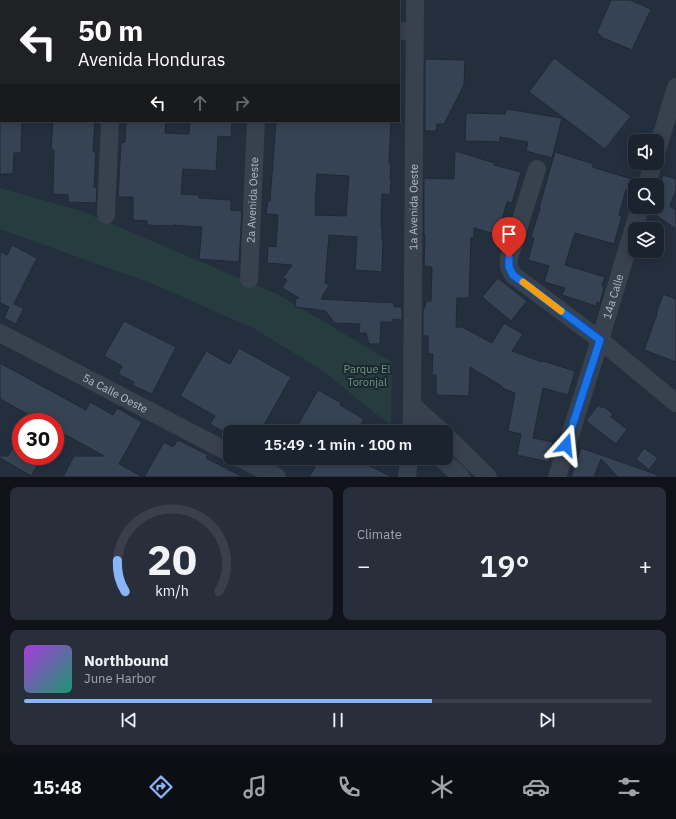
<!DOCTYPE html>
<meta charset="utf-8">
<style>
body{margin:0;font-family:"IBM Plex Sans",sans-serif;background:#282f3a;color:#f1f3f6;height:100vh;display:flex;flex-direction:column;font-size:15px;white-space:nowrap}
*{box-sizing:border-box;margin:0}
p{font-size:13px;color:#a0a4aa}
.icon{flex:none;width:22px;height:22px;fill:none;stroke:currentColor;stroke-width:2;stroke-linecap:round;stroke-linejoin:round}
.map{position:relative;height:477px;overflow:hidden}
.details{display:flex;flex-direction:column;gap:10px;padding:10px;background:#0f1319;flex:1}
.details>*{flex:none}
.guide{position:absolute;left:0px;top:0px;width:400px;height:122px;box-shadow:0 2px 10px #0003,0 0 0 1px #39404a;background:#202124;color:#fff;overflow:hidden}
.controls{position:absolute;left:628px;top:134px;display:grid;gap:8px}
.controls a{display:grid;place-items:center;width:36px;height:36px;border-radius:8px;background:#1b232e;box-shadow:0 2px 10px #0003,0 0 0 1px #39404a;font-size:20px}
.speed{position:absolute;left:12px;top:413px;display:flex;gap:8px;font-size:20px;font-weight:700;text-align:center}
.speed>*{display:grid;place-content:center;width:52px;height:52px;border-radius:50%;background:#1b232e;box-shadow:0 2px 10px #0003,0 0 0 1px #39404a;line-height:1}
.speed .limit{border:6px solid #d22;background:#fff;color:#111}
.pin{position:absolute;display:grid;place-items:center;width:34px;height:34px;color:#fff;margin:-41px -17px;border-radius:50% 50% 50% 0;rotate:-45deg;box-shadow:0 0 4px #0007}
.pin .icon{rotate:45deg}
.me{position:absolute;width:44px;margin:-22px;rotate:18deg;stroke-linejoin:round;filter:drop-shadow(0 0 3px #0008)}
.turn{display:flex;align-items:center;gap:14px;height:84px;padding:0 12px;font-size:18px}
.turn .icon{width:52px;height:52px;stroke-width:2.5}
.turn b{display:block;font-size:28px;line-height:34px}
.lanes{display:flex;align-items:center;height:38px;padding:0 12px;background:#0003;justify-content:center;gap:20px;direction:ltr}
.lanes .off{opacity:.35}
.big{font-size:30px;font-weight:600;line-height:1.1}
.details .card{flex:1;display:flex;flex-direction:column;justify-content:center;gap:6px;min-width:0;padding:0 14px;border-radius:8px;background:#282f3a}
.details .dial{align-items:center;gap:0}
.dial svg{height:104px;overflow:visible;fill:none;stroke:#39404a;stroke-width:7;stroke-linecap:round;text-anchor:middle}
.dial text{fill:#f1f3f6;stroke:none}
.song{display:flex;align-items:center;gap:12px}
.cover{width:48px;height:48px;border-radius:6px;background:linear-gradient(135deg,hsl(280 70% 55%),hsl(160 70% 35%))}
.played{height:4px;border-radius:2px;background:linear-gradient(90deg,#8ab4f8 65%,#39404a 65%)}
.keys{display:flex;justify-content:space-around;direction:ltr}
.heat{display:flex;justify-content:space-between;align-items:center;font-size:22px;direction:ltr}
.details .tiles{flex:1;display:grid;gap:10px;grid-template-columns:1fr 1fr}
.card:last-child{grid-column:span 2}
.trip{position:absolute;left:223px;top:425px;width:230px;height:40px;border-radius:8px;background:#1b232e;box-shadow:0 2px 10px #0003,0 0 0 1px #39404a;font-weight:600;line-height:40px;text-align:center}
.menu{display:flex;height:64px;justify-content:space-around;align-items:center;background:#0b0e12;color:#a0a4aa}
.menu .icon{width:28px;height:28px}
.menu .on{color:#8ab4f8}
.menu b{font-size:18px;color:#f1f3f6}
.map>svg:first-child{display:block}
</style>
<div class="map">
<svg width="676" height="477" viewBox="0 0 676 477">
<rect width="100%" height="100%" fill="#242f3e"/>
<polygon fill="#263c3f" points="0,188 81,211 277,294 392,362 391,426 323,371 255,329 153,284 0,229"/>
<g fill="#364354" stroke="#1f2835" fill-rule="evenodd">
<polygon points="611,0 630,0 651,9 632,50 603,38 597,32"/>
<polygon points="554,58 631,116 605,149 529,92"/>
<polygon points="425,59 465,60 464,85 444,124 437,124 436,131 425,131"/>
<polygon points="506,109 562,118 552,158 526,151 528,142 500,137 500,142 465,141 466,113 505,114"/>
<polygon points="0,121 22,121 21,153 14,153 13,174 0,174"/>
<polygon points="53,121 95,121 93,152 96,152 94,187 97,187 96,203 68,202 68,195 53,194 54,150 51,149"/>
<polygon points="126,121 166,121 165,133 189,134 190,121 232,121 231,137 218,136 216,171 183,169 181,194 198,195 199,198 231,200 231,210 242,211 239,262 199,259 202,227 174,225 174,226 147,225 147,221 133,220 133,197 118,197 121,143 125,142"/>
<path d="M 276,121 L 391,121 L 389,164 L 391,164 L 390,180 L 391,181 L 390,195 L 382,194 L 381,225 L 382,227 L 382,240 L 383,240 L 382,272 L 355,270 L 357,237 L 329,235 L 325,283 L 329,285 L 321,299 L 394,303 L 394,307 L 402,307 L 402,320 L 393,319 L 393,322 L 381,322 L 380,344 L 369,344 L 366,333 L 359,333 L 360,324 L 335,323 L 325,311 L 295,307 L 296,298 L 299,298 L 282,288 L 287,280 L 283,278 L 292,265 L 267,263 L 268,246 L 276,247 L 278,215 L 266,214 L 268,200 L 270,201 ZM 317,174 L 349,176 L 346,216 L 315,215 L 316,205 L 315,205 Z"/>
<polygon points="455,151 495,163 494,165 521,172 512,203 507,202 498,235 474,228 474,238 471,238 469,298 457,298 456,327 462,327 492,343 504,323 523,334 512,351 542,362 543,361 575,371 568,395 543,388 533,438 553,442 549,462 517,455 521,434 508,431 515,393 502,388 503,387 470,367 469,396 436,395 436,375 432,375 433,354 428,354 428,336 423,336 423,308 425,308 426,301 431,301 432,267 424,266 425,235 424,235 424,178 454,179"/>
<polygon points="555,152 594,164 592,167 632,179 629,191 626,190 619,215 622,216 614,244 575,233 565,265 605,277 602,286 604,287 600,303 597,302 596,306 562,295 565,288 544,282 549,266 528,260 534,238 531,237 540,208 539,208"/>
<polygon points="663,175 676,179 676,190 670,206 676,210 676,229 657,216 657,192"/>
<polygon points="12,245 37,258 14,304 24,308 16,324 4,318 9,307 0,303 0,251 7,255"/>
<polygon points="498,278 527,301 511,321 482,297"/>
<polygon points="663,294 676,299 676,362 644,350 657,314 656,314"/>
<polygon points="124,321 176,347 152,394 132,385 134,382 118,374 122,366 104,356"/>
<polygon points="239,348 291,377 260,432 226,432 226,433 210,424 215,416 180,396 206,351 230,364"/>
<polygon points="0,363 86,410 90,402 113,415 117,408 142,422 119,464 143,477 63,477 74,456 104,456 55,429 55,422 42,422 0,399"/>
<polygon points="318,390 341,403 340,405 364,419 356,432 294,432"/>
<polygon points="598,405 602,408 603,406 613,414 611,417 627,429 616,444 586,421"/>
<polygon points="21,433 21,456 43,456 31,476 0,458 0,456 8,456"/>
<polygon points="178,440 208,455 206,458 243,477 144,477 164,442 173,447"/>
<polygon points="581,448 658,475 658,477 618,477 601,459 594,477 571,477"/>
<polygon points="644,448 658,458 649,470 636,459"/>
<polygon points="299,458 354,458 392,477 309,477 315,467"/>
</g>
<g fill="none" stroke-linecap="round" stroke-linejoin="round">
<g stroke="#38414e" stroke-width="18">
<polyline points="0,4 1,4"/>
<polyline points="399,31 415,32"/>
<polyline points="657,151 676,87"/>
<polyline points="537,169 509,258 509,267 513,275 600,340 676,403"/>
<polyline points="647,185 653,163"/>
<polyline points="106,215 110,121"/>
<path id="s1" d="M 249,279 L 256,121"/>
<path id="s2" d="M 0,333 L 230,453"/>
<polyline points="412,405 442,432"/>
<path id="s3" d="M 411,432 L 412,413 L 415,0"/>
<polyline points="446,436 488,477"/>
<polyline points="240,458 277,477"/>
<polyline points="441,458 461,477"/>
<polyline points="407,477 409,458"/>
<path id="s4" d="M 557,477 L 600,340 L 640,207"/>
</g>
</g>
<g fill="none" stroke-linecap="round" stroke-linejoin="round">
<defs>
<polyline id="route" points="509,258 509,267 513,275 600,340 566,445"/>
</defs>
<use href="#route" stroke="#114b97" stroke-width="10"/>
<use href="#route" stroke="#1a73e8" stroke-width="7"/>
<polyline stroke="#f59e0b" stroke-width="7" points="523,282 561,311"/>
</g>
<g text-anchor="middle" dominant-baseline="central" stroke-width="4" stroke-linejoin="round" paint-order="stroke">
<g font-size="11" fill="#b4bcc9" stroke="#1d2633">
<text stroke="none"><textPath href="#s1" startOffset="79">2a Avenida Oeste</textPath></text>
<text stroke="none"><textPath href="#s3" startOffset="225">1a Avenida Oeste</textPath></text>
<text stroke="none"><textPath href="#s4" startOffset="189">14a Calle</textPath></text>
<text stroke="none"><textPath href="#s2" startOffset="130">5a Calle Oeste</textPath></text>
</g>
<g font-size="11" fill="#6b9a76" stroke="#1d2633">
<text x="367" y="369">Parque El<tspan x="367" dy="13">Toronjal</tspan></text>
</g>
</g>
</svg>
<div class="controls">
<a><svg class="icon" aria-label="sound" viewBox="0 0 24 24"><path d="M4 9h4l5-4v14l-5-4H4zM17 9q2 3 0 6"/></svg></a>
<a><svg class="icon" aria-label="search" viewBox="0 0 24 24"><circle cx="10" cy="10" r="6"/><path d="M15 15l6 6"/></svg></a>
<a><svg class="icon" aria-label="layers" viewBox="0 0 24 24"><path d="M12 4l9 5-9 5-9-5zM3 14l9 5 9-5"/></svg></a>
</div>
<div class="speed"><div class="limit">30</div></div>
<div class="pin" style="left:509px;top:258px;background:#d93025"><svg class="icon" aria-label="arrive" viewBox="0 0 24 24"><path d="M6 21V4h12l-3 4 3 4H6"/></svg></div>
<svg class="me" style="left:566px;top:445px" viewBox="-20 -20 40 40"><path d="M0-17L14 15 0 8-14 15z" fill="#1a73e8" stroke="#fff" stroke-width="4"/></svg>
<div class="trip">15:49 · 1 min · 100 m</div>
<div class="guide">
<div class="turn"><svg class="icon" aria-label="left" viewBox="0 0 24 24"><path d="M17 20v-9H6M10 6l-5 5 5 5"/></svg><div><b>50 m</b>Avenida Honduras</div></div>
<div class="lanes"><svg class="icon" aria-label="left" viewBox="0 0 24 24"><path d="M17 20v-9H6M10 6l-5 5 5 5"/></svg><svg class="icon off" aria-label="ahead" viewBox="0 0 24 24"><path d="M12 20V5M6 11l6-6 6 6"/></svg><svg class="icon off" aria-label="right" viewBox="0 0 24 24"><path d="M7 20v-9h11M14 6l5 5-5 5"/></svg></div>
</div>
</div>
<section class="details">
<div class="tiles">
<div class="card dial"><svg viewBox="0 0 100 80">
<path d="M14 69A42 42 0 1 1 86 69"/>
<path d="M14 69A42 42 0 0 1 8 45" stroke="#8ab4f8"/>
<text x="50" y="56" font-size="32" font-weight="700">20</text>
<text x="50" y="72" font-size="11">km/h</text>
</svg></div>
<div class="card"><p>Climate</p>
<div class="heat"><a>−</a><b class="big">19°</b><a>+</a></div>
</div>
<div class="card">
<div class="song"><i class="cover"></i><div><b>Northbound</b><p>June Harbor</p></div></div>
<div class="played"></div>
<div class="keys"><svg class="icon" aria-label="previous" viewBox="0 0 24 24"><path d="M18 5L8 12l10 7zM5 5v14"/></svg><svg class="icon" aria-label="pause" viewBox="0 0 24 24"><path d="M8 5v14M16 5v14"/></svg><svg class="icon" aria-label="next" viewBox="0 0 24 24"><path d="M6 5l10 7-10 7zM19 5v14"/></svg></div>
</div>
</div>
</section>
<nav class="menu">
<b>15:48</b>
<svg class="icon on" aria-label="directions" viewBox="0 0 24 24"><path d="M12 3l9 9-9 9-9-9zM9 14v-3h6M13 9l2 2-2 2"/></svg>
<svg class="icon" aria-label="music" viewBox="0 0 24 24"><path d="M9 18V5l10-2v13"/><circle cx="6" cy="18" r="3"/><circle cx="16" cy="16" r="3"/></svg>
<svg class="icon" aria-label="phone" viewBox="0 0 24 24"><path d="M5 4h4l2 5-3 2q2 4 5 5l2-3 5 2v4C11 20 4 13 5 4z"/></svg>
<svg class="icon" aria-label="climate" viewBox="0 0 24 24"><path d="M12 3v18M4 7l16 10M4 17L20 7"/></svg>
<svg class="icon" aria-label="car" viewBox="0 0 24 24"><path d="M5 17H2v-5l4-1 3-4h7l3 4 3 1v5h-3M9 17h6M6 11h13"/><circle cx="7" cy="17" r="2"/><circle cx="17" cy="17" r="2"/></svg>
<svg class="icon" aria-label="filters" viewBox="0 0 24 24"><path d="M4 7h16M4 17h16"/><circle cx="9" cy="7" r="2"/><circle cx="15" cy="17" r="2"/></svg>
</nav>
